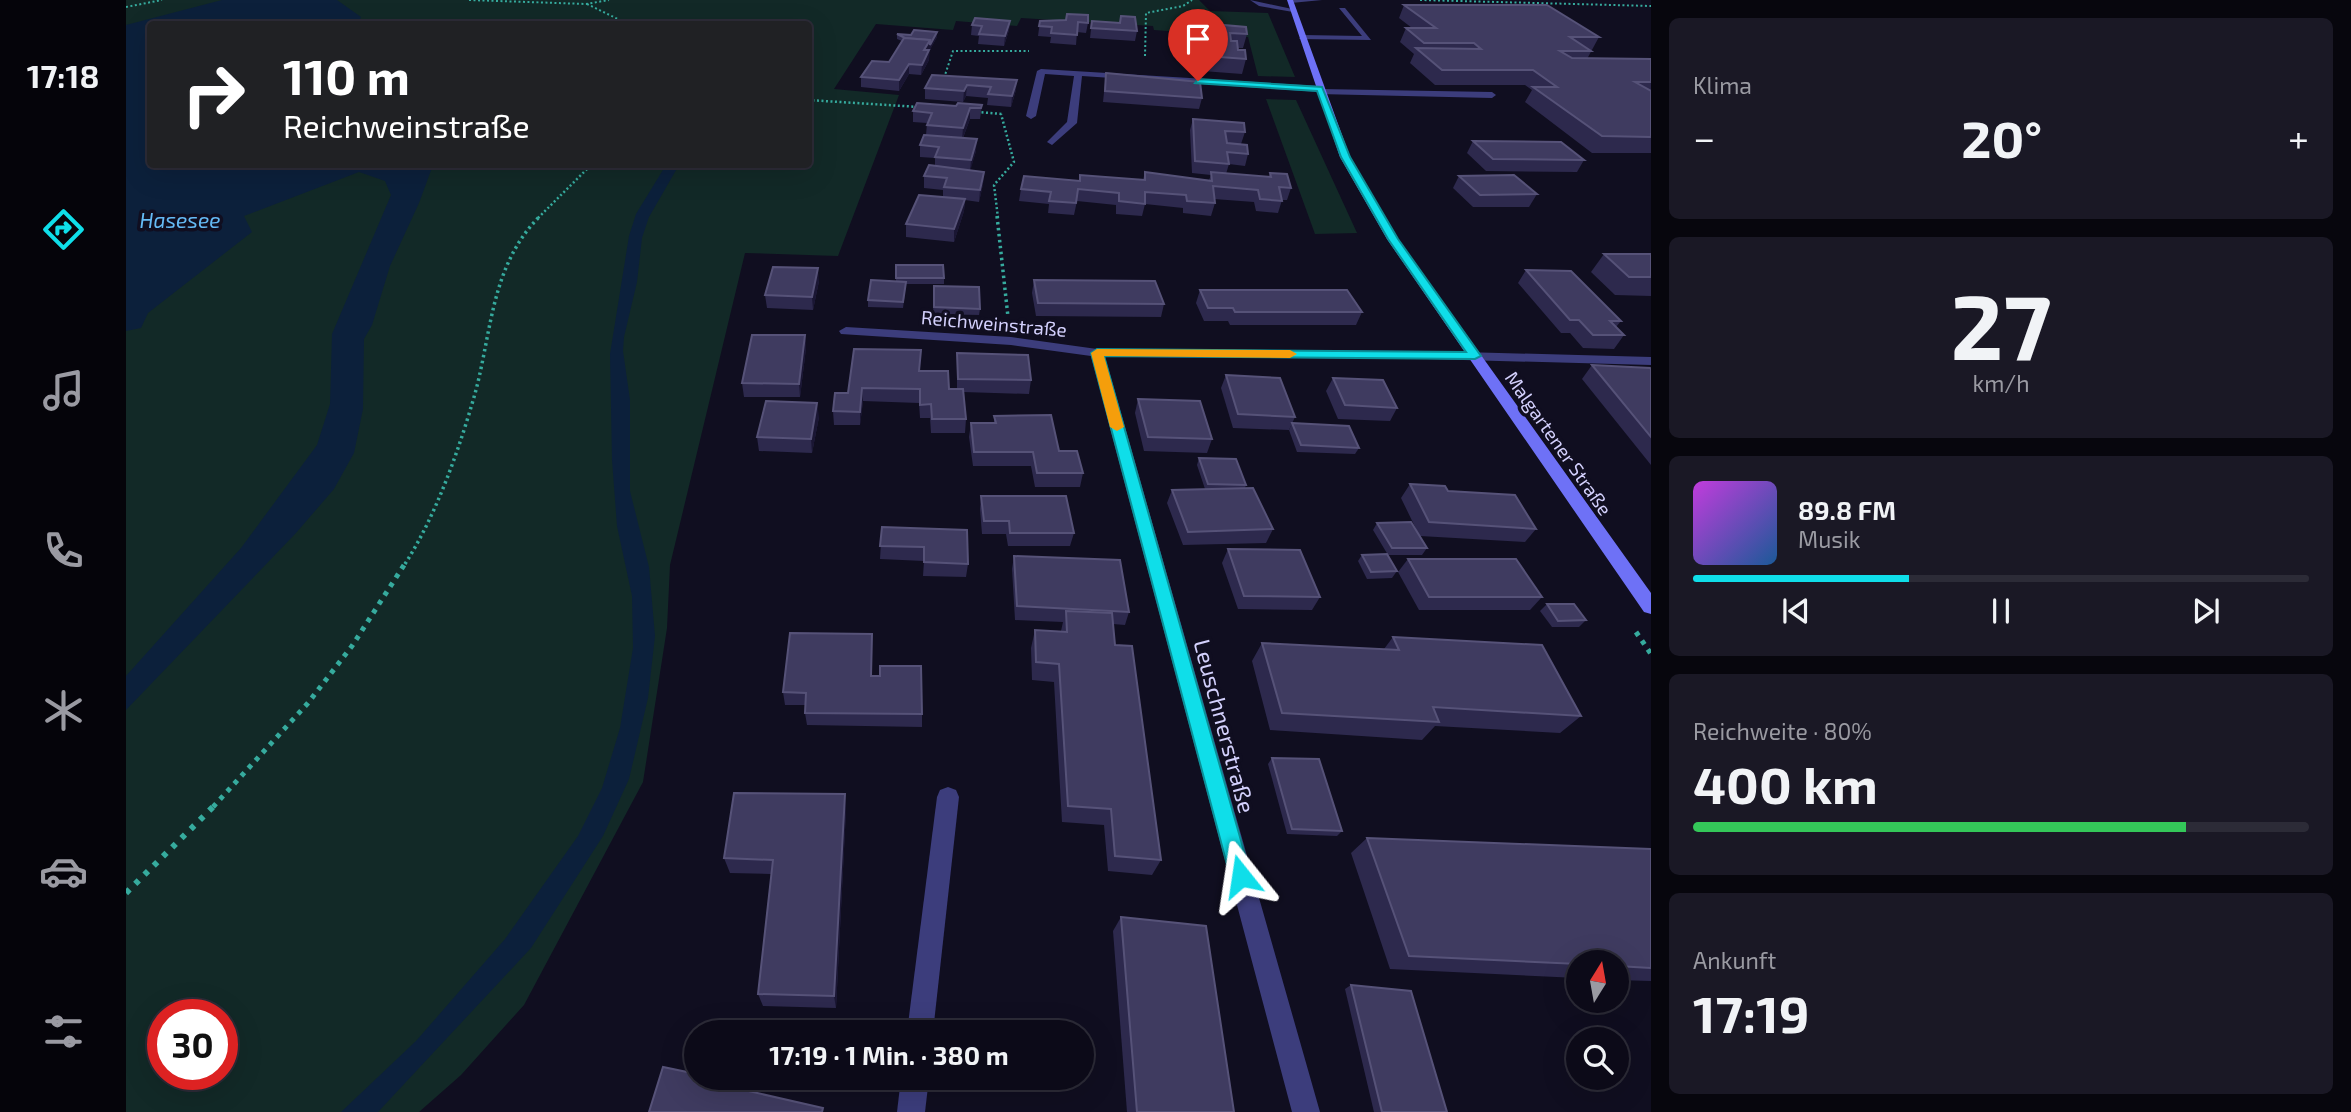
<!DOCTYPE html>
<html lang="de">
<meta charset="utf-8">
<style>
body{margin:0;font-family:"Exo 2",sans-serif;background:#1a1825;color:#f1f3f6;height:100vh;display:flex;flex-direction:column;font-size:26px;white-space:nowrap}
*{box-sizing:border-box;margin:0}
p{font-size:23px;color:#9a9aa2}
.icon{flex:none;width:38px;height:38px;fill:none;stroke:currentColor;stroke-width:2;stroke-linecap:round;stroke-linejoin:round}
.map{position:relative;flex:1;overflow:hidden}
.details{display:flex;flex-direction:column;gap:18px;padding:18px;background:#07060d;width:700px}
.details>*{flex:none}
.hud{position:absolute;left:21px;top:21px;width:665px;height:147px;border-radius:7px;box-shadow:0 7px 28px #0002,0 0 0 2px #2c2b37;background:#202124;color:#fff;overflow:hidden}
.needle{width:46px;rotate:11deg}
.controls{position:absolute;left:1440px;top:950px;display:grid;gap:14px}
.controls a{display:grid;place-items:center;width:63px;height:63px;border-radius:50%;background:#0c0a18;box-shadow:0 7px 28px #0002,0 0 0 2px #2c2b37;font-size:35px}
.speed{position:absolute;left:21px;top:999px;display:flex;gap:14px;font-size:35px;font-weight:700;text-align:center}
.speed>*{display:grid;place-content:center;width:91px;height:91px;border-radius:50%;background:#0c0a18;box-shadow:0 7px 28px #0002,0 0 0 2px #2c2b37;line-height:1}
.speed .limit{border:10px solid #d22;background:#fff;color:#111}
.pin{position:absolute;display:grid;place-items:center;width:60px;height:60px;color:#fff;margin:-72px -30px;border-radius:50% 50% 50% 0;rotate:-45deg;box-shadow:0 0 7px #0007}
.pin .icon{rotate:45deg}
.me{position:absolute;width:77px;margin:-38px;rotate:345deg;stroke-linejoin:round;filter:drop-shadow(0 0 5px #0008)}
.turn{display:flex;align-items:center;gap:24px;height:147px;padding:0 21px;font-size:32px}
.turn .icon{width:91px;height:91px;stroke-width:2.5}
.turn b{display:block;font-size:49px;line-height:60px}
.big{font-size:52px;font-weight:700;line-height:1.1}
.details .tile{flex:1;display:flex;flex-direction:column;justify-content:center;gap:10px;min-width:0;padding:0 24px;border-radius:10px;background:#1a1825}
.details .dial{align-items:center;gap:0}
.dial b{font-size:91px;line-height:1}
.song{display:flex;align-items:center;gap:21px}
.cover{width:84px;height:84px;border-radius:10px;background:linear-gradient(135deg,hsl(290 70% 55%),hsl(210 70% 35%))}
.played{height:7px;border-radius:4px;background:linear-gradient(90deg,#0fdee9 35%,#2c2b37 35%)}
.keys{display:flex;justify-content:space-around;direction:ltr}
.heat{display:flex;justify-content:space-between;align-items:center;font-size:38px;direction:ltr}
.charge{height:10px;border-radius:5px;background:linear-gradient(90deg,#34c759 80%,#2c2b37 0)}
.trip{position:absolute;left:558px;top:1020px;width:410px;height:70px;border-radius:35px;background:#0c0a18;box-shadow:0 7px 28px #0002,0 0 0 2px #2c2b37;font-weight:700;line-height:70px;text-align:center}
main{display:flex;flex:1;min-height:0}
.menu{display:flex;flex-direction:column;width:126px;justify-content:space-around;align-items:center;background:#05040a;color:#9a9aa2}
.menu .icon{width:49px;height:49px}
.menu .selected{color:#0fdee9}
.menu b{font-size:32px;color:#f1f3f6}
.map>svg:first-child{display:block}
</style>
<main>
<nav class="menu">
<b>17:18</b>
<svg class="icon selected" aria-label="directions" viewBox="0 0 24 24"><path d="M12 3l9 9-9 9-9-9zM9 14v-3h6M13 9l2 2-2 2"/></svg>
<svg class="icon" aria-label="music" viewBox="0 0 24 24"><path d="M9 18V5l10-2v13"/><circle cx="6" cy="18" r="3"/><circle cx="16" cy="16" r="3"/></svg>
<svg class="icon" aria-label="phone" viewBox="0 0 24 24"><path d="M5 4h4l2 5-3 2q2 4 5 5l2-3 5 2v4C11 20 4 13 5 4z"/></svg>
<svg class="icon" aria-label="climate" viewBox="0 0 24 24"><path d="M12 3v18M4 7l16 10M4 17L20 7"/></svg>
<svg class="icon" aria-label="car" viewBox="0 0 24 24"><path d="M5 17H2v-5l4-1 3-4h7l3 4 3 1v5h-3M9 17h6M6 11h13"/><circle cx="7" cy="17" r="2"/><circle cx="17" cy="17" r="2"/></svg>
<svg class="icon" aria-label="filters" viewBox="0 0 24 24"><path d="M4 7h16M4 17h16"/><circle cx="9" cy="7" r="2"/><circle cx="15" cy="17" r="2"/></svg>
</nav>
<div class="map">
<svg width="1525" height="1112" viewBox="0 0 1525 1112">
<rect width="100%" height="100%" fill="#100e20"/>
<g fill="#122927" fill-rule="evenodd">
<path d="M 0,0 L 1073,0 L 1084,11 L 1142,13 L 1169,77 L 1132,76 L 1122,37 L 1028,30 L 1027,26 L 895,18 L 891,26 L 830,21 L 827,30 L 750,24 L 708,89 L 773,95 L 712,256 L 619,253 L 544,565 L 541,628 L 517,782 L 398,1005 L 335,1075 L 293,1112 L 0,1112 ZM 24,24 L 682,24 L 682,164 L 24,164 ZM 37,1015 L 96,1015 L 96,1074 L 37,1074 Z"/>
<polygon points="1140,99 1170,100 1231,233 1189,234"/>
</g>
<g fill="#0c203b">
<polygon points="96,0 211,0 235,17 232,24 24,24 24,164 307,165 293,203 264,266 246,325 238,339 237,409 228,453 208,489 170,533 0,710 0,676 115,548 191,445 204,404 206,334 265,195 259,181 233,172 118,216 126,232 22,313 15,328 0,331 0,25"/>
<polygon points="540,165 553,165 523,217 516,238 511,282 498,337 497,351 504,400 504,491 523,567 529,636 522,698 503,779 477,836 405,948 252,1112 215,1112 290,1041 379,939 452,836 476,788 494,728 507,648 506,596 491,526 486,460 484,354 503,236 510,214"/>
</g>
<g fill="none" stroke-linecap="round" stroke-linejoin="round">
<g stroke="#36ab9e" stroke-width="2" stroke-dasharray="2 2.5" stroke-linecap="butt">
<polyline points="343,0 460,4 483,0"/>
<polyline points="1294,0 1525,6"/>
<polyline points="461,4 502,24"/>
<polyline points="0,7 36,0"/>
<polyline points="1019,56 1020,13 1057,6 1066,0"/>
<polyline points="818,78 827,51 903,51"/>
</g>
<g stroke="#36ab9e" stroke-width="2.5" stroke-dasharray="2 2.5" stroke-linecap="butt">
<polyline points="682,100 793,107"/>
<polyline points="851,112 877,114"/>
<polyline points="412,218 466,164"/>
<polyline points="872,218 868,185 888,162 875,114"/>
</g>
<g stroke="#36ab9e" stroke-width="3.5" stroke-dasharray="2.5 3.5" stroke-linecap="butt">
<polyline points="871,216 882,317"/>
<path d="M 279,564 C 311,514 334,447 350,390 C 366,328 366,264 414,216"/>
</g>
<g stroke="#36ab9e" stroke-width="5" stroke-dasharray="4.5 6" stroke-linecap="butt">
<polyline points="1510,632 1525,654"/>
<polyline points="87,807 182,703 226,646 280,562"/>
</g>
<polyline stroke="#36ab9e" stroke-width="6" stroke-dasharray="5 8" stroke-linecap="butt" points="0,893 89,805"/>
<g fill="#3c3d7c" fill-rule="evenodd">
<polygon points="1124,0 1171,10 1167,12 1133,6"/>
<polygon points="1196,0 1165,3 1162,1 1162,0"/>
<polygon points="1213,8 1219,8 1245,40 1173,39 1176,35 1236,36"/>
<polygon points="1195,89 1366,92 1370,95 1366,98 1192,94 1192,90"/>
</g>
<g fill="#3c3d7c" fill-rule="evenodd">
<polygon points="915,69 1194,86 1198,89 1194,92 956,76 951,123 926,145 921,142 941,122 948,76 919,74 910,116 905,119 900,116 911,71"/>
<polygon points="720,327 885,337 971,349 1301,351 1525,357 1525,365 1301,359 979,357 1194,1112 1166,1112 965,356 885,345 715,334 713,331"/>
<polygon points="822,787 830,790 833,797 807,1032 781,1032 811,797 814,790"/>
<polygon points="775,1078 803,1078 799,1112 771,1112"/>
</g>
<polygon fill="#6e71f6" fill-rule="evenodd" points="1161,0 1167,0 1224,157 1272,239 1525,593 1525,614 1518,612 1261,239 1214,157"/>
</g>
<g fill="#2d294d">
<polygon points="1278,5 1473,37 1461,59 1525,59 1525,153 1466,153 1399,102 1406,90 1399,85 1309,85 1284,63 1288,54 1274,42 1280,28 1286,28 1273,18"/>
<polygon points="884,21 883,30 878,46 852,44 853,36 845,35 846,25"/>
<polygon points="914,21 962,23 960,33 951,32 950,45 924,43 925,37 912,36"/>
<polygon points="966,21 1011,31 1009,41 964,38"/>
<polygon points="1075,23 1121,34 1117,48 1112,48 1112,50 1120,59 1116,74 1063,70 1063,63 1052,62 1051,43 1054,29 1073,30"/>
<polygon points="811,32 811,37 803,51 803,60 795,75 783,74 773,91 735,87 735,77 763,62 776,41 771,39 771,34 785,35"/>
<polygon points="980,73 1076,98 1073,109 977,102"/>
<polygon points="806,75 890,90 885,107 861,105 862,98 840,96 837,102 799,99 799,88"/>
<polygon points="856,105 854,119 844,119 837,138 850,151 844,170 858,172 857,184 853,202 839,200 838,211 828,242 780,237 780,224 817,197 817,190 798,188 798,176 809,166 809,158 794,157 794,145 800,135 801,123 787,122 787,111"/>
<polygon points="1067,119 1119,132 1115,144 1122,154 1119,166 1103,164 1100,174 1143,177 1144,173 1165,188 1161,200 1156,200 1152,213 1130,211 1128,202 1088,199 1089,203 1085,216 1057,213 1057,208 1019,204 1016,216 990,214 990,205 951,201 948,215 922,213 923,204 893,201 895,189 953,180 1017,180 1019,172 1083,180 1085,175 1066,173 1064,130"/>
<polygon points="1347,141 1458,160 1451,172 1360,171 1341,153"/>
<polygon points="1333,176 1411,194 1403,207 1347,207 1327,188"/>
<polygon points="1478,254 1525,254 1525,296 1489,295 1465,272"/>
<polygon points="770,265 818,278 818,284 780,284 777,308 742,307 742,300 770,281"/>
<polygon points="1400,270 1495,321 1490,327 1498,335 1488,349 1457,348 1444,333 1435,333 1392,283"/>
<polygon points="908,280 1038,304 1035,317 910,316 906,293"/>
<polygon points="693,281 687,310 641,308 639,295"/>
<polygon points="808,286 854,309 853,315 807,314"/>
<polygon points="1074,290 1236,312 1230,325 1104,325 1102,321 1078,321 1070,303"/>
<polygon points="679,335 680,348 674,397 618,397 616,383"/>
<polygon points="728,349 794,371 823,389 831,389 831,353 905,380 903,394 837,392 840,419 839,433 805,433 804,418 794,418 793,403 737,401 734,425 708,425 707,411 722,393"/>
<polygon points="1466,365 1525,369 1525,465 1456,379"/>
<polygon points="1100,375 1169,417 1163,430 1107,428 1095,388"/>
<polygon points="1207,378 1271,408 1264,421 1212,419 1200,391"/>
<polygon points="1012,399 1086,439 1081,453 1018,451 1009,413"/>
<polygon points="868,416 933,451 957,473 954,487 909,487 905,466 847,466 843,437 845,423 868,423"/>
<polygon points="693,417 686,453 633,451 631,437"/>
<polygon points="1166,423 1233,448 1229,454 1171,452 1163,430"/>
<polygon points="1073,458 1120,485 1119,488 1147,529 1140,543 1057,545 1041,503 1046,490 1079,489 1071,465"/>
<polygon points="1284,484 1322,491 1410,529 1399,542 1294,536 1301,548 1296,555 1262,555 1247,530 1251,523 1293,535 1275,498"/>
<polygon points="855,496 948,533 944,546 882,546 880,534 856,534 854,509"/>
<polygon points="756,527 842,564 840,577 797,576 798,561 754,559"/>
<polygon points="1102,549 1194,597 1186,610 1112,609 1096,563"/>
<polygon points="1236,555 1271,571 1266,578 1241,579 1232,561"/>
<polygon points="888,556 1003,612 999,625 987,624 989,645 1035,860 1026,875 982,871 978,825 936,822 928,682 906,680 905,648 909,630 935,631 937,622 889,620 886,569"/>
<polygon points="1282,559 1416,597 1404,610 1293,610 1272,572"/>
<polygon points="1421,604 1460,620 1453,627 1426,627 1414,611"/>
<polygon points="746,634 746,676 796,714 796,727 681,725 679,713 680,705 659,705 657,692"/>
<polygon points="1267,637 1455,716 1434,733 1309,726 1296,740 1144,730 1126,661 1136,643 1258,649"/>
<polygon points="1146,758 1216,831 1211,836 1161,834 1142,764"/>
<polygon points="720,810 710,1008 637,1006 632,994 645,874 604,873 598,858"/>
<polygon points="1241,838 1525,849 1525,981 1491,980 1491,962 1452,962 1452,978 1264,969 1225,853"/>
<polygon points="995,917 1108,1112 1001,1112 987,931"/>
<polygon points="1225,985 1321,1112 1248,1112 1219,989"/>
</g>
<g fill="#1a1633">
<polygon points="884,21 883,30 878,46 879,36"/>
<polygon points="811,32 811,37 804,50 803,60 795,75 796,65 798,50 804,40"/>
<polygon points="783,64 783,74 773,91 773,80"/>
<polygon points="891,80 890,90 885,107 886,96"/>
<polygon points="841,85 840,96 837,102 838,91"/>
<polygon points="844,108 844,119 836,140 837,128"/>
<polygon points="851,139 850,151 844,172 845,160"/>
<polygon points="858,172 857,184 853,202 854,190"/>
<polygon points="839,199 838,211 828,242 828,229"/>
<polygon points="692,268 693,281 687,310 686,297"/>
<polygon points="679,335 680,348 674,397 673,384"/>
<polygon points="736,388 737,401 734,425 734,412"/>
<polygon points="691,403 693,417 686,453 685,439"/>
<polygon points="719,794 720,810 710,1008 708,996"/>
<polygon points="621,1078 629,1078 623,1098 618,1090"/>
</g>
<g fill="#3f3b60" stroke="#565278" stroke-width="2">
<polygon points="1278,5 1421,5 1473,37 1444,37 1465,51 1434,51 1446,58 1525,59 1525,82 1509,82 1525,91 1525,137 1476,136 1407,87 1431,87 1407,70 1316,70 1290,48 1355,49 1348,43 1298,43 1280,28 1310,28"/>
<polygon points="941,14 962,15 962,23 952,22 951,35 925,33 926,27 913,26 914,21 940,20"/>
<polygon points="995,16 1009,17 1011,31 965,28 966,21 994,23"/>
<polygon points="849,18 884,21 879,36 853,34 856,26 846,25"/>
<polygon points="1075,23 1120,27 1121,34 1104,33 1105,41 1111,41 1112,50 1119,50 1120,59 1067,55 1067,48 1055,47 1054,29 1076,31"/>
<polygon points="788,30 811,32 804,45 804,40 779,38 771,34 785,35"/>
<polygon points="778,38 804,40 798,50 803,50 796,65 783,64 773,80 735,77 746,61 763,62"/>
<polygon points="980,73 1074,82 1076,98 979,91"/>
<polygon points="806,75 891,80 886,96 862,94 865,87 841,85 838,91 799,88"/>
<polygon points="791,103 830,106 832,103 856,105 855,108 844,108 837,128 801,125 806,113 787,111"/>
<polygon points="1067,119 1118,123 1119,132 1099,131 1101,143 1121,145 1122,154 1101,152 1103,164 1069,161"/>
<polygon points="798,135 851,139 845,160 809,157 813,147 794,145"/>
<polygon points="1347,141 1435,142 1458,160 1367,159"/>
<polygon points="803,165 858,172 854,190 818,187 821,178 798,176"/>
<polygon points="1019,172 1086,181 1085,172 1145,177 1144,173 1161,174 1165,188 1153,187 1156,201 1134,199 1132,190 1087,186 1089,203 1061,201 1060,195 1019,192 1019,204 993,201 993,193 952,189 950,203 923,201 925,192 895,189 898,176 954,181 954,175 1019,180"/>
<polygon points="1388,175 1411,194 1354,195 1333,176"/>
<polygon points="793,195 839,199 828,229 780,224"/>
<polygon points="1478,254 1525,254 1525,277 1503,277"/>
<polygon points="770,265 817,265 818,278 770,278"/>
<polygon points="647,267 692,268 686,297 639,295"/>
<polygon points="1400,270 1445,271 1495,321 1484,321 1498,335 1467,335 1453,320 1444,320"/>
<polygon points="745,280 780,282 777,302 742,300"/>
<polygon points="908,280 1029,281 1038,304 912,303"/>
<polygon points="808,286 853,287 854,309 808,307"/>
<polygon points="1074,290 1221,290 1236,312 1109,312 1107,308 1082,308"/>
<polygon points="626,335 679,335 673,384 616,383"/>
<polygon points="728,349 795,350 793,371 822,371 823,389 837,389 840,419 806,419 805,404 794,405 794,389 736,388 734,412 707,411 709,393 722,393"/>
<polygon points="831,353 902,355 905,380 832,379"/>
<polygon points="1466,365 1524,368 1525,369 1525,437"/>
<polygon points="1100,375 1154,378 1169,417 1112,414"/>
<polygon points="1207,378 1257,380 1271,408 1219,405"/>
<polygon points="1012,399 1074,401 1086,439 1022,437"/>
<polygon points="640,401 691,403 685,439 631,437"/>
<polygon points="925,415 933,451 951,451 957,473 911,473 907,452 848,452 845,423 870,423 868,416"/>
<polygon points="1166,423 1223,426 1233,448 1175,445"/>
<polygon points="1073,458 1110,459 1120,485 1082,484"/>
<polygon points="1284,484 1319,486 1322,491 1389,495 1410,529 1303,522"/>
<polygon points="1127,488 1147,529 1062,532 1046,490"/>
<polygon points="855,496 940,496 948,533 884,533 883,521 858,521"/>
<polygon points="1285,522 1301,548 1266,548 1251,523"/>
<polygon points="756,527 841,530 842,564 798,562 798,547 754,546"/>
<polygon points="1102,549 1174,550 1194,597 1118,596"/>
<polygon points="1261,554 1271,571 1245,572 1236,555"/>
<polygon points="888,556 994,560 1003,612 891,606"/>
<polygon points="1282,559 1390,559 1416,597 1303,597"/>
<polygon points="1421,604 1448,604 1460,620 1432,621"/>
<polygon points="940,611 986,613 989,645 1006,646 1035,860 989,856 985,809 942,806 933,664 910,662 909,630 941,632"/>
<polygon points="664,633 746,634 745,676 754,676 754,666 795,666 796,714 679,713 680,693 657,692"/>
<polygon points="1267,637 1416,645 1455,716 1307,707 1313,722 1156,713 1136,643 1273,650"/>
<polygon points="1146,758 1193,759 1216,831 1166,829"/>
<polygon points="608,793 719,794 708,996 632,994 647,860 598,858"/>
<polygon points="1241,838 1525,849 1525,968 1491,966 1491,962 1452,962 1452,964 1283,956"/>
<polygon points="995,917 1080,926 1108,1112 1011,1112"/>
<polygon points="1225,985 1285,991 1321,1112 1256,1112"/>
<polygon points="570,1057 570,1078 621,1078 618,1090 697,1108 696,1112 523,1112 537,1067 566,1073"/>
</g>
<polygon fill="#0fdee9" stroke="#0a9097" stroke-width="2" points="1072,79 1196,87 1224,157 1272,239 1355,356 1349,359 978,356 1125,876 1122,884 1115,887 1107,884 1104,876 965,353 971,349 1340,352 1262,239 1215,157 1191,91 1069,83"/>
<polygon fill="#f59e0b" points="971,349 1164,350 1171,354 1164,358 978,356 998,427 991,431 984,427 965,353"/>
<g text-anchor="middle" dominant-baseline="central" stroke-width="7" stroke-linejoin="round" paint-order="stroke">
<g font-size="19" fill="#d3d0fc" stroke="#100e20">
<text transform="translate(868 323) rotate(5)">Reichweinstraße</text>
<text transform="translate(1433 443) rotate(55)">Malgartener Straße</text>
</g>
<g font-size="21" font-style="italic" fill="#65baf5" stroke="#100e20">
<text x="54" y="219">Hasesee</text>
</g>
<g font-size="23" fill="#d3d0fc" stroke="#100e20">
<text transform="translate(1099 726) rotate(75)">Leuschnerstraße</text>
</g>
</g>
</svg>
<div class="controls">
<a><svg class="needle" viewBox="-14 -14 28 28"><path d="M0-13l5 13h-10z" fill="#e53935"/><path d="M0 13l5-13h-10z" fill="#9a9aa2"/></svg></a>
<a><svg class="icon" aria-label="search" viewBox="0 0 24 24"><circle cx="10" cy="10" r="6"/><path d="M15 15l6 6"/></svg></a>
</div>
<div class="speed"><div class="limit">30</div></div>
<div class="pin" style="left:1072px;top:81px;background:#d93025"><svg class="icon" aria-label="arrive" viewBox="0 0 24 24"><path d="M6 21V4h12l-3 4 3 4H6"/></svg></div>
<svg class="me" style="left:1115px;top:876px" viewBox="-20 -20 40 40"><path d="M0-17L14 15 0 8-14 15z" fill="#0fdee9" stroke="#fff" stroke-width="4"/></svg>
<div class="trip">17:19 · 1 Min. · 380 m</div>
<div class="hud">
<div class="turn"><svg class="icon" aria-label="right" viewBox="0 0 24 24"><path d="M7 20v-9h11M14 6l5 5-5 5"/></svg><div><b>110 m</b>Reichweinstraße</div></div>
</div>
</div>
<section class="details">
<div class="tile"><p>Klima</p>
<div class="heat"><a>−</a><b class="big">20°</b><a>+</a></div>
</div>
<div class="tile dial"><b>27</b><p>km/h</p></div>
<div class="tile">
<div class="song"><i class="cover"></i><div><b>89.8 FM</b><p>Musik</p></div></div>
<div class="played"></div>
<div class="keys"><svg class="icon" aria-label="previous" viewBox="0 0 24 24"><path d="M18 5L8 12l10 7zM5 5v14"/></svg><svg class="icon" aria-label="pause" viewBox="0 0 24 24"><path d="M8 5v14M16 5v14"/></svg><svg class="icon" aria-label="next" viewBox="0 0 24 24"><path d="M6 5l10 7-10 7zM19 5v14"/></svg></div>
</div>
<div class="tile"><p>Reichweite · 80%</p><b class="big">400 km</b><div class="charge"></div></div>
<div class="tile"><p>Ankunft</p><b class="big">17:19</b></div>
</section>
</main>
